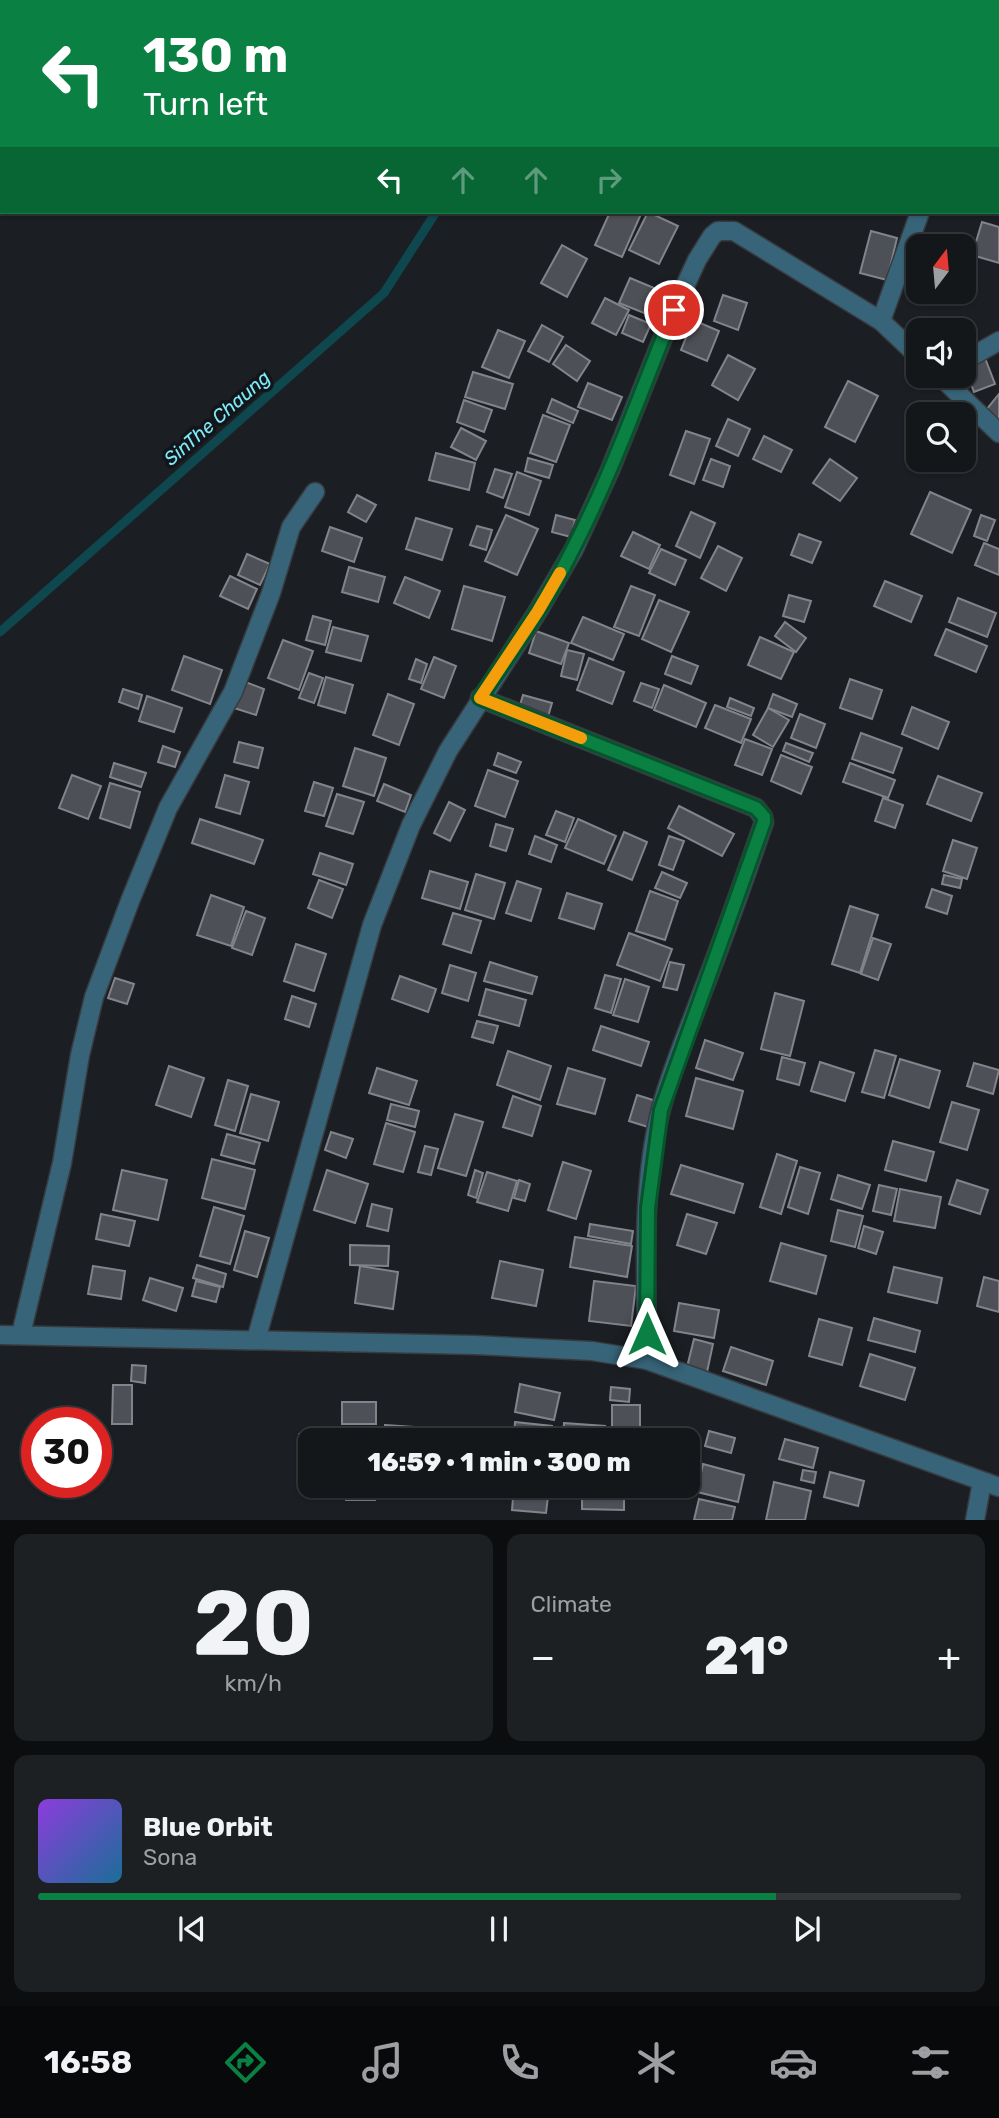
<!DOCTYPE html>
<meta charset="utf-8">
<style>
body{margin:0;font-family:Rubik,sans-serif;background:#1d2023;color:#f1f3f6;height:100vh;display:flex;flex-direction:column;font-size:26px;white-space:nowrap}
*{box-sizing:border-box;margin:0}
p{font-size:23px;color:#9d9fa2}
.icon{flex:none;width:38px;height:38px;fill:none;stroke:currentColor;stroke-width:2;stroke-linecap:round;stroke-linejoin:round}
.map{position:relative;height:1520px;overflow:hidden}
.side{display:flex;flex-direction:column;gap:14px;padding:14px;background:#0b0d0e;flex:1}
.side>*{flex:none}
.banner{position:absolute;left:0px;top:0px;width:999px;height:214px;box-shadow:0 2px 5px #0004,0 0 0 2px #333639;background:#0b8043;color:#fff;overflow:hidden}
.needle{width:46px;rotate:16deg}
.tools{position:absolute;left:906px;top:234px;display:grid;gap:14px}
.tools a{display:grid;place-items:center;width:70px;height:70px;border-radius:14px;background:#14171a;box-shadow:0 2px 5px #0004,0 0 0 2px #333639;font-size:35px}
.speed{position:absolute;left:21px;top:1407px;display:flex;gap:14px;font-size:35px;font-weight:700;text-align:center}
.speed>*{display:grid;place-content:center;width:91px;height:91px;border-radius:50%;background:#14171a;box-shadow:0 2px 5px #0004,0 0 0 2px #333639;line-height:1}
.speed .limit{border:10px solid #d22;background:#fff;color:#111}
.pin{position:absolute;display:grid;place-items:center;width:60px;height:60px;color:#fff;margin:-30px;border:4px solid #fff;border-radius:50%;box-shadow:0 2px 7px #0007}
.me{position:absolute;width:77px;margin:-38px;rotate:0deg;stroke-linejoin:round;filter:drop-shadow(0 0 5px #0008)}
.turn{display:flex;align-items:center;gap:24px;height:147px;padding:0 28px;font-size:32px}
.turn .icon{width:91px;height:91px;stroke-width:2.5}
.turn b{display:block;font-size:49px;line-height:60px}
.lanes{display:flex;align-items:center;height:66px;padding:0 28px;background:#0003;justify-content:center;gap:35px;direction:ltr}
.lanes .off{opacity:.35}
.big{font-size:52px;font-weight:800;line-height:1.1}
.side .widget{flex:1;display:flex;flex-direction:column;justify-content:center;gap:10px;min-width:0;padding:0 24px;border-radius:14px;background:#1d2023}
.side .dial{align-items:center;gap:0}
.dial b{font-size:91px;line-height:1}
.song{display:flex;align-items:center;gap:21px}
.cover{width:84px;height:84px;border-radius:10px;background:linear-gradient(135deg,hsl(270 70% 55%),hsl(200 70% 35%))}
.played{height:7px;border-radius:4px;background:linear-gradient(90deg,#0b8043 80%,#333639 80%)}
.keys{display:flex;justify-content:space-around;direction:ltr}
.heat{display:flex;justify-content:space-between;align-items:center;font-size:38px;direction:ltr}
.side .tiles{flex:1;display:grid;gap:14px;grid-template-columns:1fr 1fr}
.widget:last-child{grid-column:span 2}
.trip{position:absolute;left:298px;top:1428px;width:402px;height:70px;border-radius:14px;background:#14171a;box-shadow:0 2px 5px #0004,0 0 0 2px #333639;font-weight:800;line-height:70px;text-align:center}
.tabs{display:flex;height:112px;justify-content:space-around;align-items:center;background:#08090a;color:#9d9fa2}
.tabs .icon{width:49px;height:49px}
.tabs .selected{color:#0b8043}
.tabs b{font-size:32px;color:#f1f3f6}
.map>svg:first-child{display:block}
</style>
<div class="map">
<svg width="999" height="1520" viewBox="0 0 999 1520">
<rect width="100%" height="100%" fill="#1b1f23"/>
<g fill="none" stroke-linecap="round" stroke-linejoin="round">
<g stroke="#0e474d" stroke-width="9">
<polyline points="568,2 570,0"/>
<polyline points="0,632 384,293 436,212"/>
</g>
</g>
<g fill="#4e5057" stroke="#82848b" stroke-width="2">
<polygon points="610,212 635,212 641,214 622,257 595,245"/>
<polygon points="648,212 678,226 659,264 629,250"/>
<polygon points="982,222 999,227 999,263 972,255"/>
<polygon points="871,231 897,238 887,280 860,273"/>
<polygon points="562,245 587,259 567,297 541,283"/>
<polygon points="630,278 659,290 649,315 619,303"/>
<polygon points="723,295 747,303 738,330 714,321"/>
<polygon points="605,298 629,310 616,335 592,323"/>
<polygon points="629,315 651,324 643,342 622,333"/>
<polygon points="693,320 719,331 707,361 681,350"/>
<polygon points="542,325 563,337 549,362 528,351"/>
<polygon points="498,330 525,341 509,378 482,367"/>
<polygon points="566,345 590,361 577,381 553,364"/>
<polygon points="728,355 755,369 738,400 712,385"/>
<polygon points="985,358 995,384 974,392 964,365"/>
<polygon points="473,372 513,384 505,409 465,397"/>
<polygon points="848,381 878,396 855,442 825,427"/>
<polygon points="588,383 622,397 612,420 578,407"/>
<polygon points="999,394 999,420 986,410"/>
<polygon points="552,399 578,411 573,423 547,412"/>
<polygon points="464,400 492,410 484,432 457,422"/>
<polygon points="543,415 570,425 556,462 530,453"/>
<polygon points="728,419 750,429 738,456 716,446"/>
<polygon points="461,428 486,441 476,460 451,447"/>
<polygon points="686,431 710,439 694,484 670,475"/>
<polygon points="764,436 792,450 781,472 753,459"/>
<polygon points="436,453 475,463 469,490 429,480"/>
<polygon points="528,458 553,465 549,478 525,471"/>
<polygon points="711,459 730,466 723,487 703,480"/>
<polygon points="830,459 857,478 840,501 813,483"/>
<polygon points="495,469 512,474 503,498 487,492"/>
<polygon points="517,472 541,481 529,515 505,507"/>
<polygon points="930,492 971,510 952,553 911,534"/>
<polygon points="357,495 376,505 366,522 348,512"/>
<polygon points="691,512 715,523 700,558 676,546"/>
<polygon points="506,515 538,529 517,575 485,561"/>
<polygon points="556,515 575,520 571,537 552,532"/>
<polygon points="981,515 995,520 987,541 974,536"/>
<polygon points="416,518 452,529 442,560 406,549"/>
<polygon points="477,526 492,530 486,550 470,545"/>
<polygon points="330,527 362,538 354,562 322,551"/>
<polygon points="633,532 660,545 649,569 621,556"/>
<polygon points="799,534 821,542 812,563 791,555"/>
<polygon points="984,543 999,549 999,575 975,565"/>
<polygon points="718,546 742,558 726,591 701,578"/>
<polygon points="661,549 686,560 675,585 649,573"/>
<polygon points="247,554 270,564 260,585 238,575"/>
<polygon points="349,567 385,577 378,602 342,592"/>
<polygon points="230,576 257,589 248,609 220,596"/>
<polygon points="405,577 440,591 429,618 394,603"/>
<polygon points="885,581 922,596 911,622 874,606"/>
<polygon points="464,586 505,597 492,641 452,629"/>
<polygon points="631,586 655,595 639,636 614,627"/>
<polygon points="789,595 811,601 804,622 783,616"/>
<polygon points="958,598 996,613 987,637 949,622"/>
<polygon points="659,600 689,612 671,652 642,639"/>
<polygon points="313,616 331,621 325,645 306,640"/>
<polygon points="583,617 624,634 613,660 571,643"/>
<polygon points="785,622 806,638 796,652 775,636"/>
<polygon points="333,627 368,636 361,661 326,652"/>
<polygon points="946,629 987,646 976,672 935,655"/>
<polygon points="536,631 569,643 561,664 529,653"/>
<polygon points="760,637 794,652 781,679 748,665"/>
<polygon points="283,640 313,651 299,690 268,678"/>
<polygon points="567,650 584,654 577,680 561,676"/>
<polygon points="184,656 222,670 210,704 172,690"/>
<polygon points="672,656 698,666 691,684 665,674"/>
<polygon points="434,657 456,666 444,698 421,689"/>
<polygon points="589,658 624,672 612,704 577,690"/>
<polygon points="416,659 427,664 421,683 409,679"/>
<polygon points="309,673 323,678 314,703 299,698"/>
<polygon points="326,677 353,685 345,713 318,705"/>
<polygon points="850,679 882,690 872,719 840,708"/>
<polygon points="240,680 264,689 256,715 231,707"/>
<polygon points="641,683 659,689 652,708 634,701"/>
<polygon points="664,685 706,703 696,727 654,710"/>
<polygon points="123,689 142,695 138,709 119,702"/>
<polygon points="388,694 414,704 399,745 373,735"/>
<polygon points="773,694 797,704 792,717 768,708"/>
<polygon points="523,695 552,703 547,720 518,712"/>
<polygon points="147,696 182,708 174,732 139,721"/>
<polygon points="730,698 754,708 751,716 727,707"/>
<polygon points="715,705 751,719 741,743 705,728"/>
<polygon points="912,707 949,722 938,749 902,734"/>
<polygon points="768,708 789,720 773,747 753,735"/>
<polygon points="800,714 825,724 816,748 791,738"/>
<polygon points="861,733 902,748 893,773 852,759"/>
<polygon points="745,739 772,749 762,775 735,765"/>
<polygon points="239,742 263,748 258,768 234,762"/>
<polygon points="786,743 813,753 809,762 783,751"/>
<polygon points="163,746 180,752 175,767 158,762"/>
<polygon points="355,748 386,758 374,796 343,786"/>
<polygon points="498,753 521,762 516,773 494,765"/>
<polygon points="781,755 812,767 801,794 771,781"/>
<polygon points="114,763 146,773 141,787 110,777"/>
<polygon points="850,763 895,780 888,798 843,782"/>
<polygon points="488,770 518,781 505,817 475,806"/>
<polygon points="72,775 101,786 88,819 59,808"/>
<polygon points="225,775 249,782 240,814 216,807"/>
<polygon points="938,776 982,793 971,821 927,804"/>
<polygon points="314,782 333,788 324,816 305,811"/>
<polygon points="110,783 140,792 130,828 100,818"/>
<polygon points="384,784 411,795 405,812 377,801"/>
<polygon points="337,794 364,802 353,834 326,826"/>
<polygon points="883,798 903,805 895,828 875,821"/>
<polygon points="449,802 465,810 450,841 434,833"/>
<polygon points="679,806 734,834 722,856 668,828"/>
<polygon points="556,811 574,818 565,842 546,835"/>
<polygon points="200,819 263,840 254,864 192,843"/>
<polygon points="578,819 616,836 604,864 565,848"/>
<polygon points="496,824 513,829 506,851 490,846"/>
<polygon points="624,832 647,842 632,880 608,870"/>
<polygon points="535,836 557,845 551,862 529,854"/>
<polygon points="669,836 684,841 673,870 659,865"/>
<polygon points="953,840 977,848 967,879 943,871"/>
<polygon points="320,853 353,864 346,885 313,874"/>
<polygon points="430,871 468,882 460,909 422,898"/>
<polygon points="662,872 687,883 680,898 655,888"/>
<polygon points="476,874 505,883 494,919 465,910"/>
<polygon points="944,875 962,879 960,888 942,884"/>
<polygon points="319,880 343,889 332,918 308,908"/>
<polygon points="517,881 541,889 531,921 506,913"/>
<polygon points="932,889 952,896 947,914 926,907"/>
<polygon points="650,891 678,901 665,940 636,931"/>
<polygon points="567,893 602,904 594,929 559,918"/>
<polygon points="211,895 244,907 231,946 197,935"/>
<polygon points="850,906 878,915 860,973 832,964"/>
<polygon points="246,911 265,918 252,955 232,948"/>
<polygon points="453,913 481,921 471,953 443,944"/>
<polygon points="629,933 672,949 660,981 617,965"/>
<polygon points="873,938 891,944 878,980 861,974"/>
<polygon points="296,944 326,954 314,991 284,981"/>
<polygon points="490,962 537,977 532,994 484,981"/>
<polygon points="670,962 684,965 677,990 663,987"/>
<polygon points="450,965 476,973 468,1001 442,993"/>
<polygon points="605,975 621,979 611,1013 595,1008"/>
<polygon points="400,976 436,989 428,1012 392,999"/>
<polygon points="115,978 134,984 127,1004 108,998"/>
<polygon points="625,979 649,987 638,1022 613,1015"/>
<polygon points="486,989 526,1000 519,1026 479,1015"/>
<polygon points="775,993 804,1001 790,1056 761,1049"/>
<polygon points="292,996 316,1004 309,1027 285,1019"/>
<polygon points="477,1021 498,1026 493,1043 472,1037"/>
<polygon points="601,1026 649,1042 641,1066 593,1050"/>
<polygon points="705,1040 743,1053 733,1080 696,1068"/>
<polygon points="875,1050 896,1056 884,1098 862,1092"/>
<polygon points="508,1051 551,1066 540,1100 497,1085"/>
<polygon points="782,1057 805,1063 799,1085 777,1079"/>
<polygon points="900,1059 940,1071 929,1108 889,1095"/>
<polygon points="820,1062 854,1073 845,1101 811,1091"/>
<polygon points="974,1063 999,1070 993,1094 967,1086"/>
<polygon points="169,1066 204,1078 191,1117 156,1105"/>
<polygon points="377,1068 417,1081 409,1105 369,1093"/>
<polygon points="568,1068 605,1079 595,1114 557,1104"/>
<polygon points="696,1078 743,1091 733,1129 686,1116"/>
<polygon points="228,1080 248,1086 235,1131 215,1125"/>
<polygon points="251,1094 279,1102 268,1141 240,1133"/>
<polygon points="637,1095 656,1101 648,1127 629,1121"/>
<polygon points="513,1096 541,1106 532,1136 503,1127"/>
<polygon points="952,1102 979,1110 967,1150 940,1142"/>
<polygon points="391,1104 419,1111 415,1127 387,1120"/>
<polygon points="455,1114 483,1122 466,1176 438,1168"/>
<polygon points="386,1123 415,1132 403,1172 374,1164"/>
<polygon points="331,1132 353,1139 346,1158 325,1150"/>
<polygon points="227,1134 260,1143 254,1164 221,1155"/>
<polygon points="893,1141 934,1152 926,1181 885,1170"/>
<polygon points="425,1146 438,1149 431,1175 418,1172"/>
<polygon points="777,1154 797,1161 781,1214 760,1207"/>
<polygon points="212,1159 255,1170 245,1209 202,1198"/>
<polygon points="563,1162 591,1171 576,1219 548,1210"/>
<polygon points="681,1165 743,1184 734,1213 671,1194"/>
<polygon points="800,1167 820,1173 808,1214 788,1207"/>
<polygon points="122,1170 167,1180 158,1220 113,1210"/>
<polygon points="327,1170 368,1184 355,1223 314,1210"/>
<polygon points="475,1170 483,1173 476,1198 468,1195"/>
<polygon points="487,1172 517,1181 508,1211 477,1202"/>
<polygon points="838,1175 870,1185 862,1209 831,1199"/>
<polygon points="519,1180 530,1184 525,1201 514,1198"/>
<polygon points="957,1180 988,1190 980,1214 949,1204"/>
<polygon points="879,1185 897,1189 891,1215 873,1211"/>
<polygon points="900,1189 941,1197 935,1228 894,1221"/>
<polygon points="372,1204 392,1209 388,1231 367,1226"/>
<polygon points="214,1207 244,1216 230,1264 200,1256"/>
<polygon points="838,1210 863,1216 855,1247 831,1241"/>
<polygon points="101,1214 135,1221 129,1246 96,1239"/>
<polygon points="687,1214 717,1223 706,1254 677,1245"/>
<polygon points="590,1224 633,1231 631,1244 588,1236"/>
<polygon points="864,1226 883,1232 876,1254 858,1248"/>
<polygon points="245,1231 269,1238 257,1277 234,1270"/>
<polygon points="575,1237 632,1246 627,1277 570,1267"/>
<polygon points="781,1243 826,1256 816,1294 770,1281"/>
<polygon points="350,1245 389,1246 388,1266 350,1265"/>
<polygon points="500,1261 543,1270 536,1306 492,1298"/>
<polygon points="197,1265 226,1274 223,1287 193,1278"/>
<polygon points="93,1266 125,1271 121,1299 88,1294"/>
<polygon points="360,1266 398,1272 393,1309 355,1303"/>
<polygon points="894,1267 942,1278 937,1303 888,1292"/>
<polygon points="984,1277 999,1281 999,1312 977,1306"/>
<polygon points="150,1278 183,1288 176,1311 143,1300"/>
<polygon points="196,1281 220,1287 216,1302 192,1296"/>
<polygon points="594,1281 636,1286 631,1326 589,1321"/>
<polygon points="679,1303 719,1310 714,1338 674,1331"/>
<polygon points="874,1318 920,1331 915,1352 868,1340"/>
<polygon points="819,1319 852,1328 842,1365 809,1356"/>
<polygon points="694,1339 713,1344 707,1372 687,1367"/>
<polygon points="731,1347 773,1361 766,1385 723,1371"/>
<polygon points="870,1354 915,1368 905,1400 860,1386"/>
<polygon points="132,1365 146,1366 145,1383 131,1381"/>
<polygon points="520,1384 560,1393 554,1420 515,1412"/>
<polygon points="113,1385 132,1385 132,1424 112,1424"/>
<polygon points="611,1387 630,1389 629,1402 610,1400"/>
<rect x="342" y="1402" width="34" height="22"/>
<rect x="612" y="1405" width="28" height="35"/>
<polygon points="515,1422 552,1426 551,1440 514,1437"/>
<polygon points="564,1423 605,1426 604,1440 563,1440"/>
<polygon points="385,1425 414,1427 413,1440 384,1440"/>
<rect x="355" y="1427" width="20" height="13"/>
<polygon points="339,1429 354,1431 353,1440 338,1440"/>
<polygon points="709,1431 735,1438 731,1453 705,1446"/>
<polygon points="326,1433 326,1440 310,1440 310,1466 299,1466 299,1434"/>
<polygon points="785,1439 818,1448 813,1468 779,1459"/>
<polygon points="688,1456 699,1459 693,1488 682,1486 688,1486"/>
<polygon points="703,1464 744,1475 738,1502 697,1492"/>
<polygon points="803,1470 816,1472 814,1483 801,1480"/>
<polygon points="830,1472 864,1481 858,1506 824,1497"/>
<polygon points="307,1477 310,1477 310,1486 329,1486 330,1495 308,1496"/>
<polygon points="774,1482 811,1491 805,1520 766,1520"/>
<rect x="346" y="1486" width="29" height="14"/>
<polygon points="514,1486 549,1488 546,1513 512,1510"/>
<polygon points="582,1486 624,1486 624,1510 582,1509"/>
<polygon points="699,1499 735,1507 732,1520 694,1520"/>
</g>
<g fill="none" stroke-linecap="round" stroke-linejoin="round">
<defs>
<g id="minor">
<polyline points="985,2 985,0"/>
<polyline points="919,357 881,321 920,212"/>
<polyline points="964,361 999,341"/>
<polyline points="940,376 999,433"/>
<path d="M 480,698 L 756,808 L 763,817 L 764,822 C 744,880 724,937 702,993 C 688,1032 671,1070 661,1109 C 640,1190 647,1277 647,1360"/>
<polyline points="21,1334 62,1163 80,1055 94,997 130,901 168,808 233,692 271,593 291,527 315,492"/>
<polyline points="0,1335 475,1345 592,1351 647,1360 999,1487"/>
<polyline points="256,1340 372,925 411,825 448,751 538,611 574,549 610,470 674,310 697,260 712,236 718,231 734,231 881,321"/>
<polyline points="975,1520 982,1482"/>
</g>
</defs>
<use href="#minor" stroke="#373b3f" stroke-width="21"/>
<use href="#minor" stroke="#376478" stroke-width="18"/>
</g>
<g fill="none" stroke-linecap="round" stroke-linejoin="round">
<defs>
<path id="route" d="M 647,1334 L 648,1208 L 661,1110 L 764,822 L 764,817 L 756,808 L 480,698 C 513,649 548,600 574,547 C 613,471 642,389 674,310"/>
</defs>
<use href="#route" stroke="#07532c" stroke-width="18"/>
<use href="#route" stroke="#0b8043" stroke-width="12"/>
<polyline stroke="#f59e0b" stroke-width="12" points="560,573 538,611 480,698 581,738"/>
</g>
<g text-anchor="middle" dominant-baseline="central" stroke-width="7" stroke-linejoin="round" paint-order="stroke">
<g font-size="19" font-style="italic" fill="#7febf8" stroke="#12161a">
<text transform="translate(217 418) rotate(-41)">SinThe Chaung</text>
</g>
</g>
</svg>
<div class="tools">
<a><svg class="needle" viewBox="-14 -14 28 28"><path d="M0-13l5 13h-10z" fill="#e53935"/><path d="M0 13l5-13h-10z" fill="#9d9fa2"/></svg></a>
<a><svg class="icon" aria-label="sound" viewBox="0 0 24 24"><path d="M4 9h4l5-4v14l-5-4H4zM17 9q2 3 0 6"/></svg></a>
<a><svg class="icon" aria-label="search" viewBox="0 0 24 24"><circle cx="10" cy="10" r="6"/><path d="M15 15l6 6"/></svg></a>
</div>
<div class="speed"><div class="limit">30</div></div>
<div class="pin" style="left:674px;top:310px;background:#d93025"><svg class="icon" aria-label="arrive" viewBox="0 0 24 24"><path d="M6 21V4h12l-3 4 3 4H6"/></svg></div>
<svg class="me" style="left:647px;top:1334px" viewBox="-20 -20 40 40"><path d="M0-17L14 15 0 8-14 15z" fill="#0b8043" stroke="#fff" stroke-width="4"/></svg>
<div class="trip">16:59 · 1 min · 300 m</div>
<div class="banner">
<div class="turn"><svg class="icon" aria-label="left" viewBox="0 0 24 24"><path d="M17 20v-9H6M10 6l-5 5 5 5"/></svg><div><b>130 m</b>Turn left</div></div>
<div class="lanes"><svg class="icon" aria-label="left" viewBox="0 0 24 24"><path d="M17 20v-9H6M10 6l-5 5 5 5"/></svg><svg class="icon off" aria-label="ahead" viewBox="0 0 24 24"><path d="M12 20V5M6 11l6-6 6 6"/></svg><svg class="icon off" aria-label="ahead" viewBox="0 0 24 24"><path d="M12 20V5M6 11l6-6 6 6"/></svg><svg class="icon off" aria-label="right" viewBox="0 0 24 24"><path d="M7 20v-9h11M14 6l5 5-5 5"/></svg></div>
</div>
</div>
<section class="side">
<div class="tiles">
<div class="widget dial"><b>20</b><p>km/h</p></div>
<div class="widget"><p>Climate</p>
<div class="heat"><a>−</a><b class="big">21°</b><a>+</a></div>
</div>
<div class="widget">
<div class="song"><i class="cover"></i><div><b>Blue Orbit</b><p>Sona</p></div></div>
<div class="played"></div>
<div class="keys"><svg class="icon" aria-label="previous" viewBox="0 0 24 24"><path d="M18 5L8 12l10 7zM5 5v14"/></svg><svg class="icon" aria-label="pause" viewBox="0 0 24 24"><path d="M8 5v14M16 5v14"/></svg><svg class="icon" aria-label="next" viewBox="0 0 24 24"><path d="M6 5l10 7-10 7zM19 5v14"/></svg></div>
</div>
</div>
</section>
<nav class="tabs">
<b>16:58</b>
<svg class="icon selected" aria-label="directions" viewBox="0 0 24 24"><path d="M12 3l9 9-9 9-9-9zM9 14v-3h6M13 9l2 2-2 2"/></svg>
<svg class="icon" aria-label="music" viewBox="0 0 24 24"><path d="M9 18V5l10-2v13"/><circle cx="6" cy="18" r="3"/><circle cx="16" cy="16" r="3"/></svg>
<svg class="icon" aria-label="phone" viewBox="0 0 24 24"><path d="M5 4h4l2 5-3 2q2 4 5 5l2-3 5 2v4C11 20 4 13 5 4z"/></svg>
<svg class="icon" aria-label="climate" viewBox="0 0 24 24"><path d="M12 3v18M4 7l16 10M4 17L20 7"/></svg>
<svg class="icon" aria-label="car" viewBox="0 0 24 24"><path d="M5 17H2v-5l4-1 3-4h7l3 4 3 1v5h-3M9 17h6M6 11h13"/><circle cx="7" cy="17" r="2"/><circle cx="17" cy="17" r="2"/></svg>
<svg class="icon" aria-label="filters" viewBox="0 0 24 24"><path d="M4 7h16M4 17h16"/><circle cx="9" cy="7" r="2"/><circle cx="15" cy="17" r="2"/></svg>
</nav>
